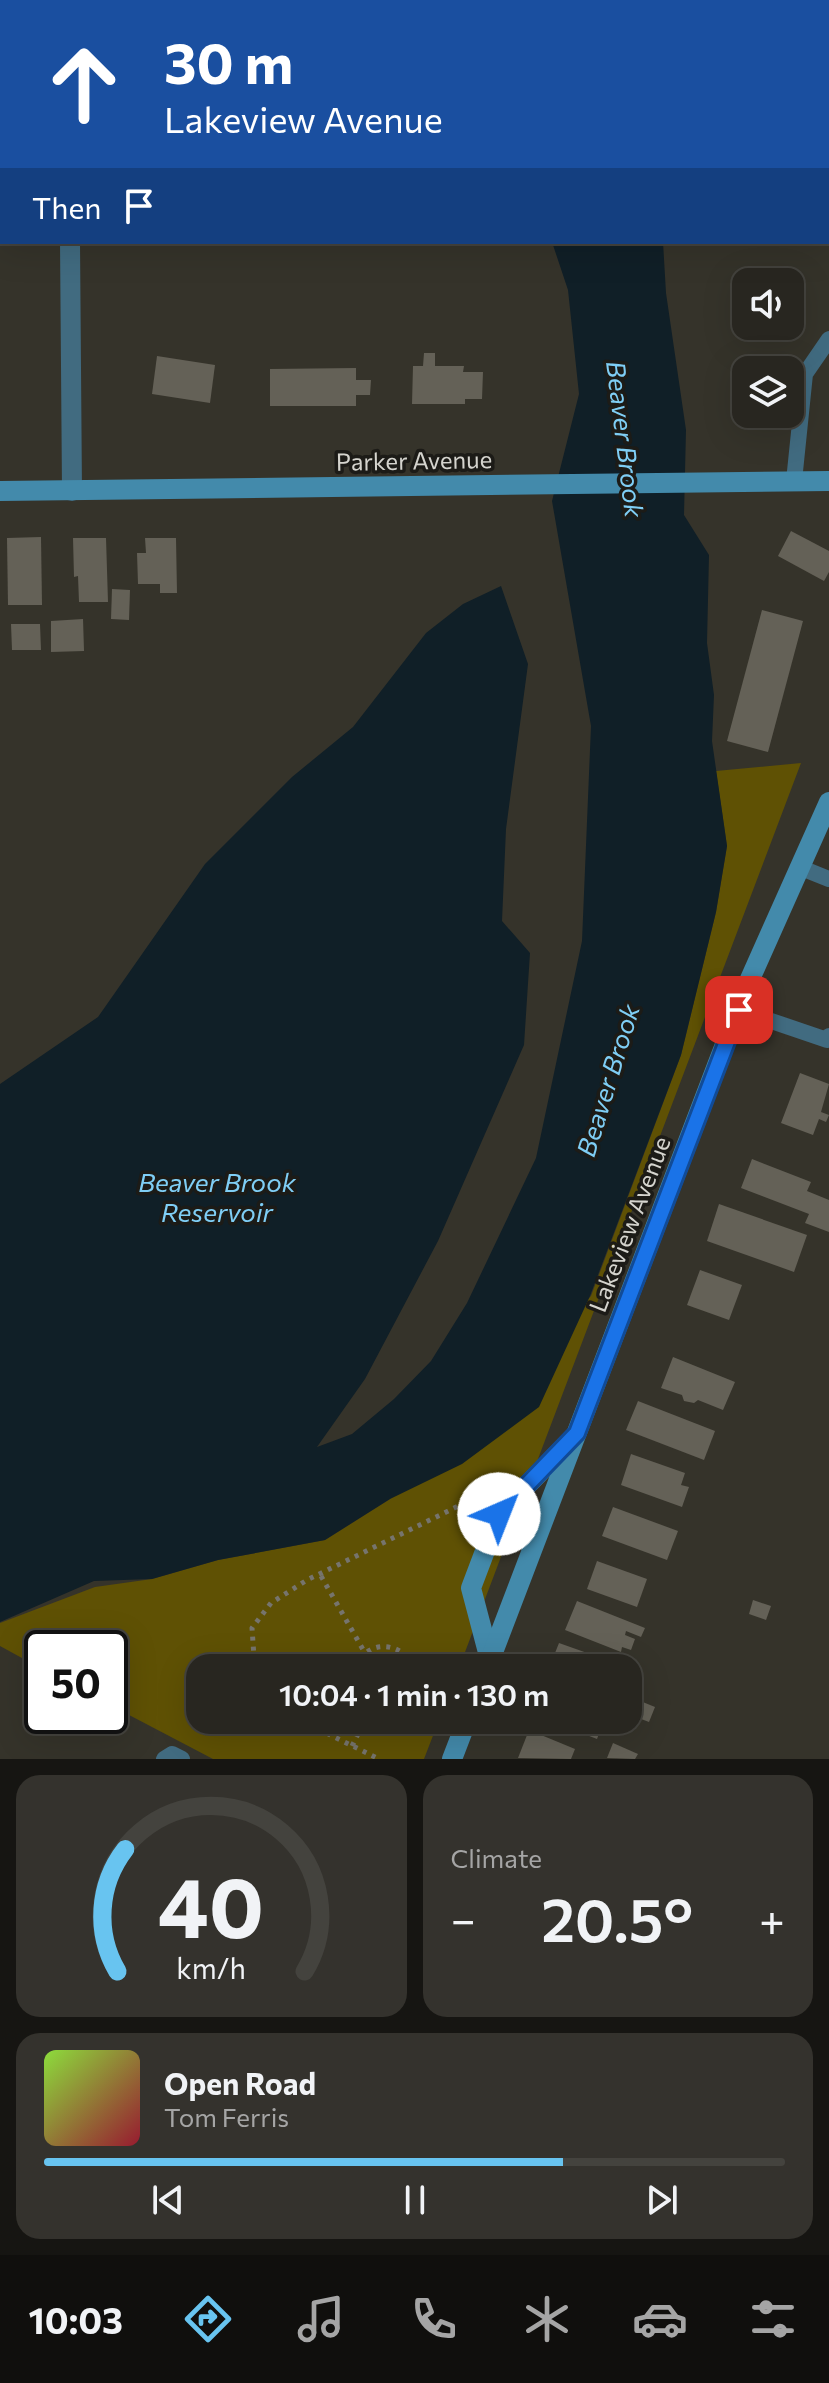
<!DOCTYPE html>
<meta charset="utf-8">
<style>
body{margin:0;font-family:Commissioner,sans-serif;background:#34322d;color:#f1f3f6;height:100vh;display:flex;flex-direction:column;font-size:30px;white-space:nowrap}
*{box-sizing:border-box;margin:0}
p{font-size:26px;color:#a5a5a5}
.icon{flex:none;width:44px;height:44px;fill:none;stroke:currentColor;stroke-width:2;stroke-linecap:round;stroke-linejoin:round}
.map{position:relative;height:1759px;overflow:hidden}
.panel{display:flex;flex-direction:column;gap:16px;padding:16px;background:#161512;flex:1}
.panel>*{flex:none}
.banner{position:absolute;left:0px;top:0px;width:830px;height:244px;box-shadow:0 8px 32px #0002,0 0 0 2px #44433e;background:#1a4fa0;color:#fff;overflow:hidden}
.controls{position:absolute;left:732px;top:268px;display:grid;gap:16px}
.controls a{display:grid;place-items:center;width:72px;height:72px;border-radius:16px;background:#282620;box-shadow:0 8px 32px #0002,0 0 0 2px #44433e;font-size:40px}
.speed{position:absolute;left:24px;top:1630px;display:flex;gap:16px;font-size:40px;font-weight:700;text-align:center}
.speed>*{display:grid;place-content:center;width:104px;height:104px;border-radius:50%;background:#282620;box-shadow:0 8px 32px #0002,0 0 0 2px #44433e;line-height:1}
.speed .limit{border:4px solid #111;border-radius:12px;background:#fff;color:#111}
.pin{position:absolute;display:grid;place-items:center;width:68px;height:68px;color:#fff;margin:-34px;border-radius:16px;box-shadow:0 4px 12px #0006}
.me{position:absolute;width:88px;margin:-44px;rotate:44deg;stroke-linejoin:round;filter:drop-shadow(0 0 6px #0008)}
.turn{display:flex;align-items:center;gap:28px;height:168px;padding:0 32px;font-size:36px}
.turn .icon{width:104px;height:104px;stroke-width:2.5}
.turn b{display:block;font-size:56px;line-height:68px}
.then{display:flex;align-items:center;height:76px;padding:0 32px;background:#0003;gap:16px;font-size:30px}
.big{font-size:60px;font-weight:600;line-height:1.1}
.panel .widget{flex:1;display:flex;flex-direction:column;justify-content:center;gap:12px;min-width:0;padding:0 28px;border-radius:24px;background:#34322d}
.panel .dial{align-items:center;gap:0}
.dial svg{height:208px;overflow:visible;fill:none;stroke:#44433e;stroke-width:7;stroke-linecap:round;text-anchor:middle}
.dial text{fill:#f1f3f6;stroke:none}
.song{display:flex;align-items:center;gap:24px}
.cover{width:96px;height:96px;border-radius:12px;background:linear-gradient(135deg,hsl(90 70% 55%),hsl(350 70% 35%))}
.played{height:8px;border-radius:4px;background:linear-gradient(90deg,#68c4f0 70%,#44433e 70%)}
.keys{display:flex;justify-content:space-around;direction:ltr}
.heat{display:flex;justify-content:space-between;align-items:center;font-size:44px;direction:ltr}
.panel .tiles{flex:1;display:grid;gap:16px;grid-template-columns:1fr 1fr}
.widget:last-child{grid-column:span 2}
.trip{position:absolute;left:186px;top:1654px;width:456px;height:80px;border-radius:24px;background:#282620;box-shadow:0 8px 32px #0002,0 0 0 2px #44433e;font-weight:600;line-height:80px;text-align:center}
.dock{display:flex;height:128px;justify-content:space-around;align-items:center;background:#100f0d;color:#a5a5a5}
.dock .icon{width:56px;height:56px}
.dock .on{color:#68c4f0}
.dock b{font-size:36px;color:#f1f3f6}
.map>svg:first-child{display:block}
</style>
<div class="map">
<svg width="829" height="1759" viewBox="0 0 829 1759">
<rect width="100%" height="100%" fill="#35332a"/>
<polygon fill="#5f5104" points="801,763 459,1668 200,1668 200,1720 439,1720 424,1759 213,1759 110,1705 110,1648 42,1648 42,1669 0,1646 0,1623 95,1587 152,1579 218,1560 325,1540 390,1499 591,1296 681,1055 716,912 727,846 716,771"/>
<polygon fill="#101f27" points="552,242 663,242 666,293 686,430 684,515 709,555 707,643 714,695 712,741 727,846 716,912 681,1055 590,1296 539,1407 462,1464 390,1499 325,1540 218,1560 152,1579 94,1581 0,1622 0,1084 98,1017 205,864 292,777 353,727 426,633 463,604 501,586 528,664 506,829 502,921 530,953 524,1045 438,1241 365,1379 317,1447 352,1434 394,1399 431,1361 467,1303 536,1158 582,941 591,726 552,501 579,394 568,290"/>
<g fill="#646157">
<polygon points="424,353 435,353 435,366 464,366 463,372 483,372 482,399 465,399 465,404 412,404 413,366 423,366"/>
<polygon points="157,356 215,365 210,403 152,394"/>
<polygon points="356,368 356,380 371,380 370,395 356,395 356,406 270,406 270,369"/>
<polygon points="791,531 829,551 829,572 824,581 778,556"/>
<polygon points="41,537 42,605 8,605 7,538"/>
<polygon points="73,538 106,538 108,602 79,602 78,576 74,577"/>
<polygon points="145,538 176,538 177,593 160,593 160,584 138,584 137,553 146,553"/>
<polygon points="112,589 130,590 129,620 111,619"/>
<polygon points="762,610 803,621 768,752 727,741"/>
<polygon points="83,619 84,651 51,652 51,621"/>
<polygon points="11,624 40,624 41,650 12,650"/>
<polygon points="800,1073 829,1084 821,1112 829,1115 826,1122 819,1119 813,1135 781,1123"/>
<polygon points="752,1159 811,1182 807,1191 829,1200 829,1232 805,1223 809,1214 741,1188"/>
<polygon points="719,1204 807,1235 794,1272 707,1241"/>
<polygon points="700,1270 742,1285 729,1320 687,1305"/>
<polygon points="673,1357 735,1382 723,1410 698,1400 694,1403 684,1401 682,1395 661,1388"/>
<polygon points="638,1401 715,1431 704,1460 626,1430"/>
<polygon points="631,1454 685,1473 681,1485 689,1487 682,1507 621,1485"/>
<polygon points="613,1507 678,1531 667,1560 602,1536"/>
<polygon points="597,1561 647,1579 637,1607 587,1589"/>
<polygon points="753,1600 771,1606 766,1620 749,1614"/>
<polygon points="577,1601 645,1628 641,1637 626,1631 625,1635 635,1639 631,1650 622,1647 621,1652 565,1630"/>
<polygon points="559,1643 621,1665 619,1668 549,1668"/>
<polygon points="628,1696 655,1707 649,1722 628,1714"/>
<polygon points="548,1720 604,1720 597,1739"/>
<polygon points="529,1730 575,1749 571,1759 518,1758"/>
<polygon points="613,1743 638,1754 635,1759 607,1758"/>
</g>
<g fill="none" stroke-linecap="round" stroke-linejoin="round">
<g stroke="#76746d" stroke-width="5" stroke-dasharray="4 6" stroke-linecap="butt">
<polyline points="321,1576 365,1653"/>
<polyline points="262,1668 254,1657 252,1628 271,1603 307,1580 481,1495"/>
<path d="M 356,1668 C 367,1637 403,1642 415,1668"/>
<polyline points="300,1720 379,1759"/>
<polyline points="352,1746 365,1720"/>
</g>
<g stroke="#416b80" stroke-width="16">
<polyline points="58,0 61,2"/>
<polyline points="0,128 2,128"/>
<polyline points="794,481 805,374 829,339"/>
<polyline points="799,867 829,879"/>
<polyline points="739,1010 827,1040 829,1036"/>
<polyline points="164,1759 172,1754 182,1759"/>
</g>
<polyline stroke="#416b80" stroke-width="20" points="70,242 72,491"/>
<g stroke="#438aab" stroke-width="20">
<polyline points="0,491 829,481"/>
<polyline points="490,1660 471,1588 499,1514 572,1439"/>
<polyline points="487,1668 750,979 829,802"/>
<polyline points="452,1759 467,1720"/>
</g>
</g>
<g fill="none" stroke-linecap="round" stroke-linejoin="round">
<defs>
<polyline id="route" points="499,1514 577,1433 739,1010"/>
</defs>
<use href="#route" stroke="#114b97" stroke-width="20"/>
<use href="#route" stroke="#1a73e8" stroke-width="14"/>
</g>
<g text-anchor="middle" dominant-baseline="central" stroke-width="7" stroke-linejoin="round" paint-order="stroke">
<g font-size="24" fill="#d5d4ce" stroke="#1c1b17">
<text transform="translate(414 460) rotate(-1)">Parker Avenue</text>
<text transform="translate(629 1224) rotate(-69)">Lakeview Avenue</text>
</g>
<g font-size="26" font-style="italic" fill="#7fcef5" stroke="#1c1b17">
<text transform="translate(626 439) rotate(83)">Beaver Brook</text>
<text transform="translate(607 1080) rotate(-73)">Beaver Brook</text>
<text x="217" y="1181">Beaver Brook<tspan x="217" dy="30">Reservoir</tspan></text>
</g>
</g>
</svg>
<div class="controls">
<a><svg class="icon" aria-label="sound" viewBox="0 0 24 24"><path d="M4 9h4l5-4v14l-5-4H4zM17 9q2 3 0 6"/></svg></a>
<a><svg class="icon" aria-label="layers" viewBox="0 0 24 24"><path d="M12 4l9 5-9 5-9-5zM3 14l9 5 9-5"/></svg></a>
</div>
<div class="speed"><div class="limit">50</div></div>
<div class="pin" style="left:739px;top:1010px;background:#d93025"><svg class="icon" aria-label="arrive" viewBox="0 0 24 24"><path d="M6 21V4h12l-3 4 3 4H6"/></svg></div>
<svg class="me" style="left:499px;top:1514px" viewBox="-20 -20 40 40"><circle r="19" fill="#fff"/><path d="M0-13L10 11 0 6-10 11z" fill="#1a73e8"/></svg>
<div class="trip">10:04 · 1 min · 130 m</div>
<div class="banner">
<div class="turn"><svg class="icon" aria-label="ahead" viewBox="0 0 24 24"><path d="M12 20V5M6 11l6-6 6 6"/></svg><div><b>30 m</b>Lakeview Avenue</div></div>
<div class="then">Then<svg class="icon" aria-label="arrive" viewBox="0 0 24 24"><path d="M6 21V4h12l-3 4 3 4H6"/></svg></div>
</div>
</div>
<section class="panel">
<div class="tiles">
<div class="widget dial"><svg viewBox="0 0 100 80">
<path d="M14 69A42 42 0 1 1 86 69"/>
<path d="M14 69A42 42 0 0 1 17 22" stroke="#68c4f0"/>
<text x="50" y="56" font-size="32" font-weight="700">40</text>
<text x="50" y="72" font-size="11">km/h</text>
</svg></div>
<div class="widget"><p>Climate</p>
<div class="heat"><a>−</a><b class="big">20.5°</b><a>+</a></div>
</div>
<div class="widget">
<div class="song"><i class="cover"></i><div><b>Open Road</b><p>Tom Ferris</p></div></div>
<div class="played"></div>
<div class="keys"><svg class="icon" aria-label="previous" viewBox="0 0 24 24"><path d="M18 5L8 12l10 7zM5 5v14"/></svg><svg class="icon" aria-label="pause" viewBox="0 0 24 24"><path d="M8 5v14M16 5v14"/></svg><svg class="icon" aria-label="next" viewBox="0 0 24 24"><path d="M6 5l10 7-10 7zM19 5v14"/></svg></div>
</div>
</div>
</section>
<nav class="dock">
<b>10:03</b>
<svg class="icon on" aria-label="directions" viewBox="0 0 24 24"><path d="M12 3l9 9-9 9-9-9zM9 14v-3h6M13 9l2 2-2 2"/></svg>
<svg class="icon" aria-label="music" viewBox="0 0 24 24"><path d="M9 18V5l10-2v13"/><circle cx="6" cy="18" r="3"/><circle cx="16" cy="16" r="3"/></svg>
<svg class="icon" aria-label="phone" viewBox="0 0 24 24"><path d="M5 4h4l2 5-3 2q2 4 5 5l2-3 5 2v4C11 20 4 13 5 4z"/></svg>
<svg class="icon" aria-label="climate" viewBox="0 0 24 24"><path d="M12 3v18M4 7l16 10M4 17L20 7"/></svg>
<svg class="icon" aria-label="car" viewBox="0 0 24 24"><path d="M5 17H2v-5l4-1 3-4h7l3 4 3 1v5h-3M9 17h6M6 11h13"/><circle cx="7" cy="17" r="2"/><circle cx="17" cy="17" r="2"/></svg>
<svg class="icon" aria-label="filters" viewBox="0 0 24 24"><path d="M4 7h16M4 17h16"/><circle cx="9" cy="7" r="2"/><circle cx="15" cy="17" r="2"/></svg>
</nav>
